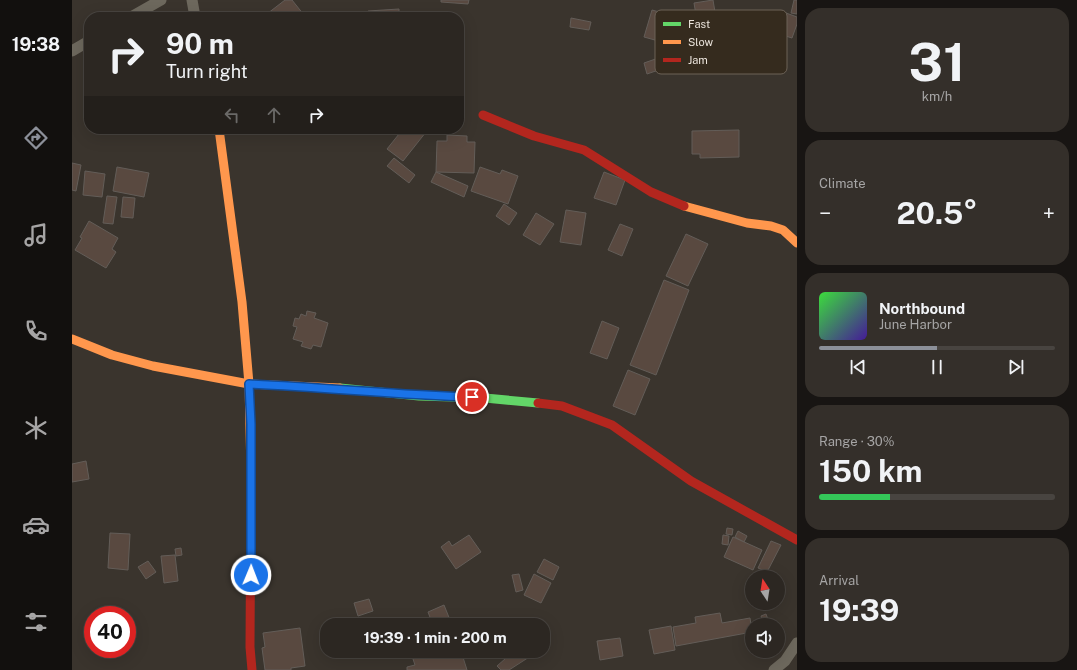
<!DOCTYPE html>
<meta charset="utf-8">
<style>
body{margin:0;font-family:"Public Sans",sans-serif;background:#342f2a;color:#f1f3f6;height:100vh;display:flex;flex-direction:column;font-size:15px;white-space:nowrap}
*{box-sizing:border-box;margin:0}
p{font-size:13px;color:#a6a5a5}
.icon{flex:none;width:22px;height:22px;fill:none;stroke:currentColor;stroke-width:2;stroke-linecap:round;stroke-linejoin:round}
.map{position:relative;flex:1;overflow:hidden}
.panel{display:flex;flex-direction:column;gap:8px;padding:8px;background:#181513;width:280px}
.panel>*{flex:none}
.hud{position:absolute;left:12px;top:12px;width:380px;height:122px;border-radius:16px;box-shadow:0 4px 16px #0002,0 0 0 1px #484440;background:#2c2722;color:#f1f3f6;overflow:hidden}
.needle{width:26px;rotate:348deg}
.fabs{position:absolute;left:673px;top:570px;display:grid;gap:8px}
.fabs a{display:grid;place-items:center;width:40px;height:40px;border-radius:50%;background:#2c2722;box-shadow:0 4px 16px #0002,0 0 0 1px #484440;font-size:20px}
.speed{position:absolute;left:12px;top:606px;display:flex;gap:8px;font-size:20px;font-weight:700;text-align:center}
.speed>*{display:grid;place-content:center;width:52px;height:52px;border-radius:50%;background:#2c2722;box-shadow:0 4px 16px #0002,0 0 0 1px #484440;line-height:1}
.speed .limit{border:6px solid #d22;background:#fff;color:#111}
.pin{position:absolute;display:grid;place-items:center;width:34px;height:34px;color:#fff;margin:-17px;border:2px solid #fff;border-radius:50%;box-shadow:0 1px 4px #0007}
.me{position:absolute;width:44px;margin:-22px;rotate:1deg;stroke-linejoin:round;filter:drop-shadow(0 0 3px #0008)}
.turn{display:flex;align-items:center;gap:14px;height:84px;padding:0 16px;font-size:18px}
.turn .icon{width:52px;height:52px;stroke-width:2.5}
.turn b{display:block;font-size:28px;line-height:34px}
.lanes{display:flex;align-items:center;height:38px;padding:0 16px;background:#0003;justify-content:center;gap:20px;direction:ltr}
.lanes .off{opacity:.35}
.big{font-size:30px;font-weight:700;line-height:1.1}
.panel .tile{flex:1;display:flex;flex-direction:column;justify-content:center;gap:6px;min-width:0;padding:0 14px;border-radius:16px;background:#342f2a}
.panel .dial{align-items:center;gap:0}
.dial b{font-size:52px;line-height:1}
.song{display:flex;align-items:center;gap:12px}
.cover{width:48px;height:48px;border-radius:6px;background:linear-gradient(135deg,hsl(120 70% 55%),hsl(260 70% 35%))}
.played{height:4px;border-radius:2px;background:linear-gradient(90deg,#8c9099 50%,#484440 50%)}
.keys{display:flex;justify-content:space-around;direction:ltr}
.heat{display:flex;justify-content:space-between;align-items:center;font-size:22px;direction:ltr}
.charge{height:6px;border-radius:3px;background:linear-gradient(90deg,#34c759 30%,#484440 0)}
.trip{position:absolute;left:248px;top:618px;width:230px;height:40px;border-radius:16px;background:#2c2722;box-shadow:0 4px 16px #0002,0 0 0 1px #484440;font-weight:700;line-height:40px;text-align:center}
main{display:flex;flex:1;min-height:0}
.menu{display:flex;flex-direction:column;width:72px;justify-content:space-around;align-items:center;background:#12100e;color:#a6a5a5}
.menu .icon{width:28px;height:28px}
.menu .on{color:#8c9099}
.menu b{font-size:18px;color:#f1f3f6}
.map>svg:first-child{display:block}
</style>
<main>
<nav class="menu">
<b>19:38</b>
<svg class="icon on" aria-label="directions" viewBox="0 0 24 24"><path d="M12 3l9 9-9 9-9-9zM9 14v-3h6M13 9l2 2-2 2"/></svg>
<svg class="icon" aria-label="music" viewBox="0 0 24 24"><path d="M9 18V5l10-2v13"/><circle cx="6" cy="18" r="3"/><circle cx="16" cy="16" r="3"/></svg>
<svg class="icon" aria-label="phone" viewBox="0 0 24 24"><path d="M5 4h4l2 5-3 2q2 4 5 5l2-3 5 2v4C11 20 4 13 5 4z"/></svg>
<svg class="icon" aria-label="climate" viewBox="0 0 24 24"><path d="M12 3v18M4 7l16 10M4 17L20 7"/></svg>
<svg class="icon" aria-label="car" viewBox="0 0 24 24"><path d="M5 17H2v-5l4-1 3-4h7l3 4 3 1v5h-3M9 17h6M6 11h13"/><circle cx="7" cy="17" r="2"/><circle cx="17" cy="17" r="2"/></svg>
<svg class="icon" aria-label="filters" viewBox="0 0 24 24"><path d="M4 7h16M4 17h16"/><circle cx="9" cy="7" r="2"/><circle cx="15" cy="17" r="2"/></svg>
</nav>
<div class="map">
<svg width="725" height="670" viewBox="0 0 725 670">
<rect width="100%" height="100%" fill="#3a342d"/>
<g fill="#594940" stroke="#635d58">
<polygon points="213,0 220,0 232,15 230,17 191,17"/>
<polygon points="369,0 397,0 396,4 369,2"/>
<polygon points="641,0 645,24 626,27 622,3"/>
<polygon points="722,0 725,0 725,14 719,13"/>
<polygon points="327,9 327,17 296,17 296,11"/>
<polygon points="580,10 609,18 601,45 572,37"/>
<polygon points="714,13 725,17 725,24 720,38 707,34"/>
<polygon points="499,18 519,22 517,30 498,27"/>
<polygon points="595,55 598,66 575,74 572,63"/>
<polygon points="331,129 350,129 354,132 331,161 315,149"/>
<polygon points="667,130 667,157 628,158 628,154 620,154 620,131"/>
<polygon points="375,135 395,136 395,142 403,142 402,173 364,172 365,141 375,141"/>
<polygon points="322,158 343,175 337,183 315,166"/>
<polygon points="0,163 9,165 4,191 0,190"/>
<polygon points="45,167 77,173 72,197 41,191"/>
<polygon points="408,167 428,174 430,170 446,176 436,204 399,191"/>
<polygon points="13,171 33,174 30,197 11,195"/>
<polygon points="364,172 396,186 392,197 359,182"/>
<polygon points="532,172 553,180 544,205 522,198"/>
<polygon points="35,196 45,197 41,224 31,223"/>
<polygon points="51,197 63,198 61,218 49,217"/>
<polygon points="432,204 445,213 437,225 424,216"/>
<polygon points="494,210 514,213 509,245 488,242"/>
<polygon points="464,213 482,224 468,245 451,235"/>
<polygon points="17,221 46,238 40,249 44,252 34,268 3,250 10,238 8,237"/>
<polygon points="548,224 561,229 550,256 536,250"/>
<polygon points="614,234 636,244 616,286 594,276"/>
<polygon points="592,280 617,290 584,375 558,365"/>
<polygon points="235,311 244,313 242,318 256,323 249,347 241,345 239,349 229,346 231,342 221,339 225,327 221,326 223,318 227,319 229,314 234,316"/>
<polygon points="530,321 547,328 535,359 518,353"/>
<polygon points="556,370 578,379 563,415 541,406"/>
<polygon points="14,461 17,479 0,482 0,464"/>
<polygon points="655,528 661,529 660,535 654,534"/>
<polygon points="666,531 675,536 672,542 663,537"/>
<polygon points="38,533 58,534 56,570 36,568"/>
<polygon points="397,535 409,552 384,569 369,547 377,541 380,546"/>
<polygon points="651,535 657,536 656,545 650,544"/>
<polygon points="661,537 690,550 681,570 652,557"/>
<polygon points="699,541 709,545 695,572 686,568"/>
<polygon points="109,548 110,555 104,556 103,549"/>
<polygon points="103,555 106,581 92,583 89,556"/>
<polygon points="472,559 487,567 481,580 465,572"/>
<polygon points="76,561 84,572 74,579 66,567"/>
<polygon points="447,574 451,590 444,592 440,575"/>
<polygon points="462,574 479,583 469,603 452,595"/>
<polygon points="297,599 301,611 286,616 282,603"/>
<polygon points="372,605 378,620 366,625 361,625 356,612"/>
<polygon points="648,613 650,623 678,618 680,632 604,646 601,627 624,623 623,617"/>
<polygon points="694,614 698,625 692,625 689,616"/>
<polygon points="275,618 309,620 309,625 275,625"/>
<polygon points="324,618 325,625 315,625 314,619"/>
<polygon points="599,626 603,650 582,654 577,630"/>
<polygon points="228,628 233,666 219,668 219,670 193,670 190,648 193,647 191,633"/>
<polygon points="548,638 551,656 528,660 525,641"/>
<polygon points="355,651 389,651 395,670 335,670 335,667 343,665 340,656"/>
<polygon points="442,651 465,651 465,652 437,670 429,670 425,666"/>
</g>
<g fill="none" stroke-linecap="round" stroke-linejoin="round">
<g stroke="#6d685d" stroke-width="11">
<polyline points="120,0 123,17"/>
<polyline points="59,17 89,0"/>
<polyline points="0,51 17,41"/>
<polyline points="702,670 713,661 725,643"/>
</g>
<polyline stroke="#63d668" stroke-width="9" points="268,388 347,396 413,398 466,403"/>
<g stroke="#ff974d" stroke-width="9">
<polyline points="147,129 170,302 177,384 179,473"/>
<polyline points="612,206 675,223 699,226 711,230 725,243"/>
<polyline points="0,339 40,355 81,366 177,384 268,388"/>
</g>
<g stroke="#b3261e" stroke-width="9">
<polyline points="411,115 462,136 512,150 579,192 612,206"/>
<polyline points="466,403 490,406 540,425 619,481 725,540"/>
<polyline points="179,473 178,647 180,670"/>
</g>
</g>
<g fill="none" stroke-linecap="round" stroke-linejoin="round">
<defs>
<path id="route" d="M 179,575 L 179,424 L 177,384 C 252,387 325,395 400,397"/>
</defs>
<use href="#route" stroke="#114b97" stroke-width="10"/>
<use href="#route" stroke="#1a73e8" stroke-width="7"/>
</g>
<rect x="583" y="10" width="132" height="64" rx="6" fill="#352b1e" stroke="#6c6257" stroke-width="1"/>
<rect x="591" y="22" width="18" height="4" fill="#63d668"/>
<rect x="591" y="40" width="18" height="4" fill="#ff974d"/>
<rect x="591" y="58" width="18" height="4" fill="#b3261e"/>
<g font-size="11" fill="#ebe4dc">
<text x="616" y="28">Fast</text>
<text x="616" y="46">Slow</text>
<text x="616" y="64">Jam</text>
</g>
</svg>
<div class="fabs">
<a><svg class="needle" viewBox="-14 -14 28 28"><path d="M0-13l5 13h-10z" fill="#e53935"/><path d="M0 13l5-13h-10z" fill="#a6a5a5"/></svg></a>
<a><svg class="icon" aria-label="sound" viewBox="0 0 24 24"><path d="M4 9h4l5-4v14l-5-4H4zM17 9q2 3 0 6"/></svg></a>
</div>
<div class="speed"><div class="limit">40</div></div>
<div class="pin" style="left:400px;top:397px;background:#d93025"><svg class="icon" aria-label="arrive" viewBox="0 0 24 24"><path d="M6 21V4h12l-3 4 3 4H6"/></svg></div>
<svg class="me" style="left:179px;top:575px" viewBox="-20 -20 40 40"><circle r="17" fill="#1a73e8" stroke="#fff" stroke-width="3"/><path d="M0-11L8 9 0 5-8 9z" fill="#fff"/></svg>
<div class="trip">19:39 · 1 min · 200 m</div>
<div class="hud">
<div class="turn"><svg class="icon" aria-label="right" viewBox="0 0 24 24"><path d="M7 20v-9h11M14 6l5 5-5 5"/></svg><div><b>90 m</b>Turn right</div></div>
<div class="lanes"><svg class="icon off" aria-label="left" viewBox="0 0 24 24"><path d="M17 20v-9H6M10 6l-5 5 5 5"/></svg><svg class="icon off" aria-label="ahead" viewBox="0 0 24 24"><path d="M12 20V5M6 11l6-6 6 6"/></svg><svg class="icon" aria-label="right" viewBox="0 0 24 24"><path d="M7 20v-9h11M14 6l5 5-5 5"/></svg></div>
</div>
</div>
<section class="panel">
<div class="tile dial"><b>31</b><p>km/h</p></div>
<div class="tile"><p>Climate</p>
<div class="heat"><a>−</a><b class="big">20.5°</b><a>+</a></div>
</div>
<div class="tile">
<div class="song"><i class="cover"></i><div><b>Northbound</b><p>June Harbor</p></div></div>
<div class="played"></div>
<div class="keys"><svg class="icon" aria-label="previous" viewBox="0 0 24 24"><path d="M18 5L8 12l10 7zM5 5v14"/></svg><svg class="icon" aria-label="pause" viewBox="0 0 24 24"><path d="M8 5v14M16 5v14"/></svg><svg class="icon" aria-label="next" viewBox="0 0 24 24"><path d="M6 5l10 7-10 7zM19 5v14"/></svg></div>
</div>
<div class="tile"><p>Range · 30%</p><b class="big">150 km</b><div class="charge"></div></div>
<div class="tile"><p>Arrival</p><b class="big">19:39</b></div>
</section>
</main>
